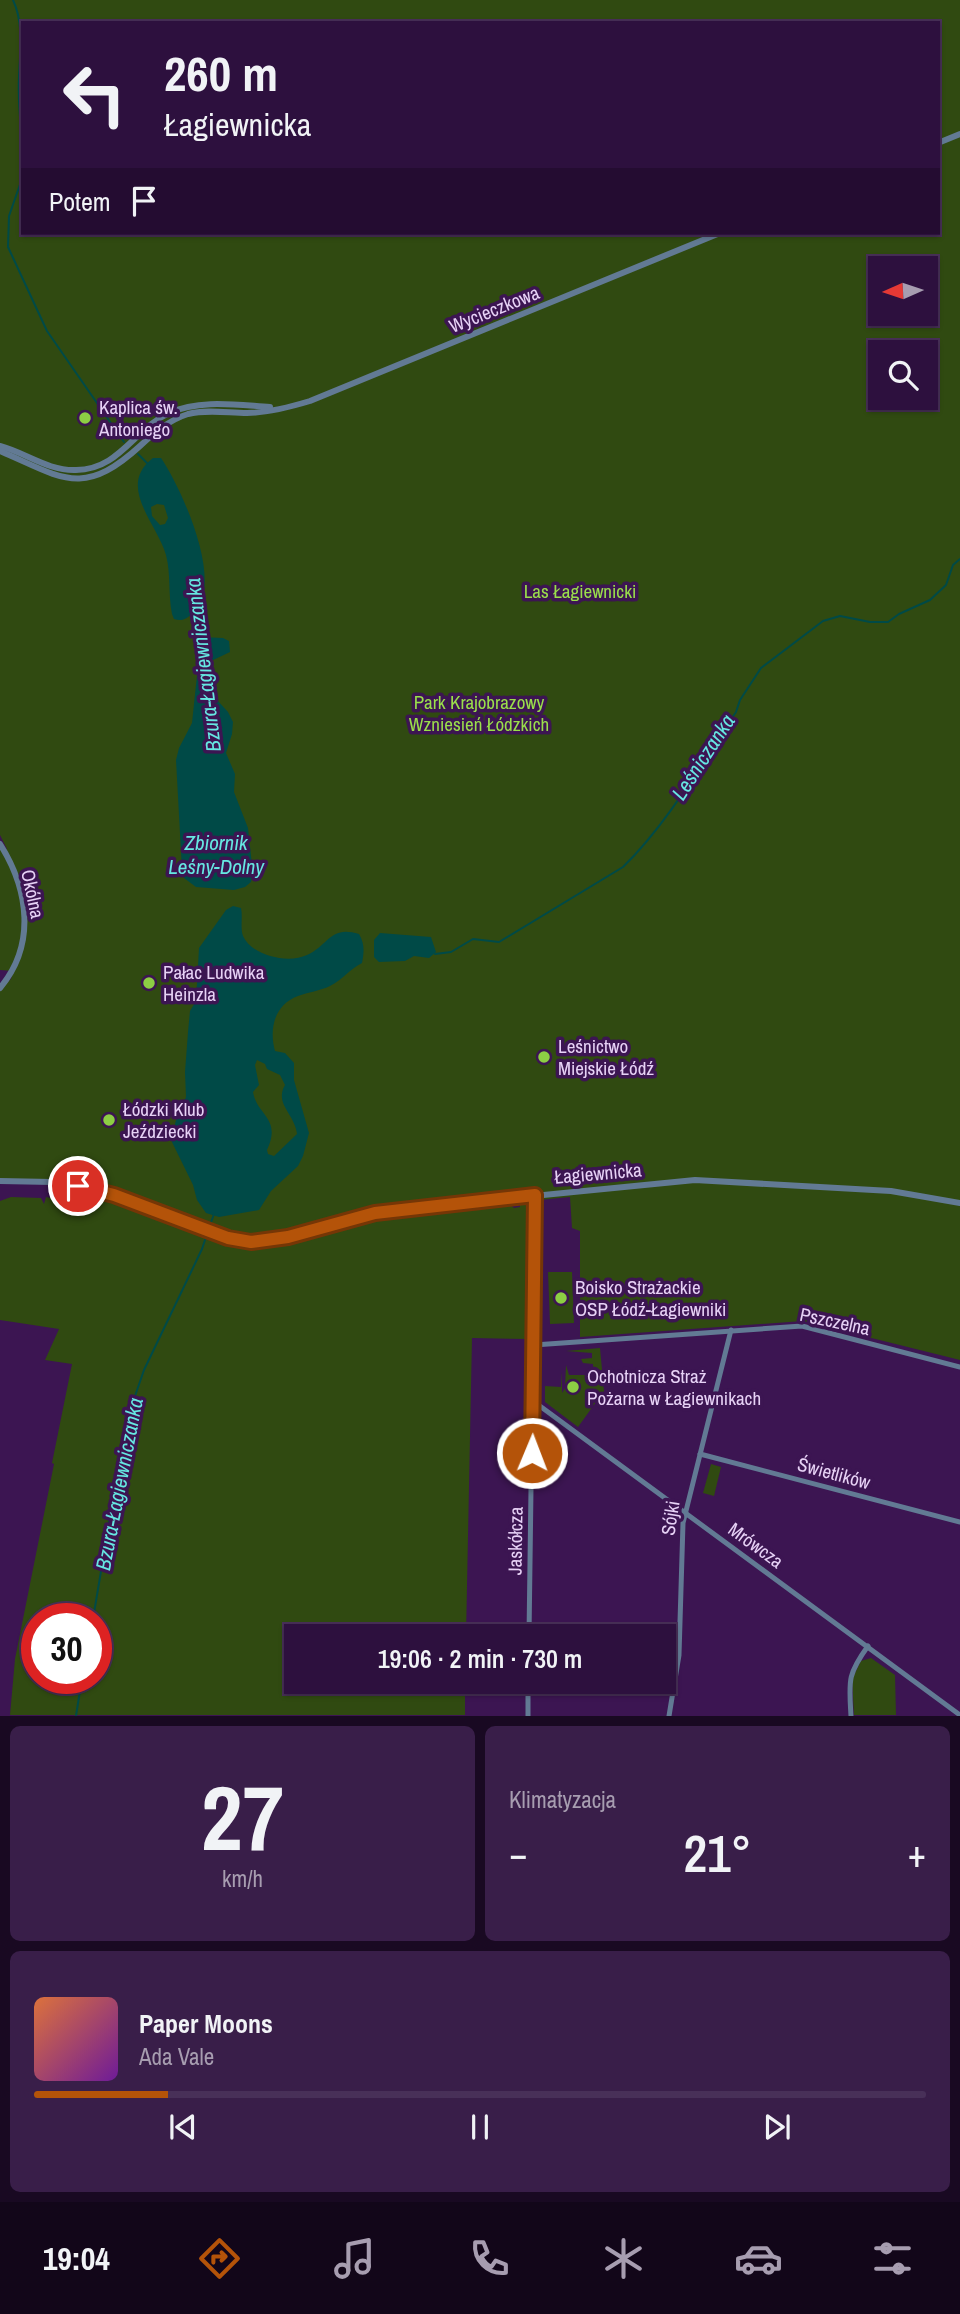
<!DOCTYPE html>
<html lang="pl">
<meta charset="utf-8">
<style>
body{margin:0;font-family:"Archivo Narrow",sans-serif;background:#391e49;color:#f1f3f6;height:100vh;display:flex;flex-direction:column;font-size:26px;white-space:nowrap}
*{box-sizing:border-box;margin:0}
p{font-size:23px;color:#a79db0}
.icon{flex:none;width:38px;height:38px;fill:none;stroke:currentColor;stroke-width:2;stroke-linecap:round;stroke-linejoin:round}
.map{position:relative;height:1716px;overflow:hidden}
.panel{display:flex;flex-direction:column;gap:10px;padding:10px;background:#190922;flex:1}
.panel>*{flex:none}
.hud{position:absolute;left:21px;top:21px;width:919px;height:214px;border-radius:0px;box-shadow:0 2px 5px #0004,0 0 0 2px #483058;background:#2d103e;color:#f1f3f6;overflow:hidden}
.needle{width:46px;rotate:267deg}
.fabs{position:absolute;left:868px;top:256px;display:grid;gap:14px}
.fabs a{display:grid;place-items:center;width:70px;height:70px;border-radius:0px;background:#2d103e;box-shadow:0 2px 5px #0004,0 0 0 2px #483058;font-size:35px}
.speed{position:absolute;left:21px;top:1603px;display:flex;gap:14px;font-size:35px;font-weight:700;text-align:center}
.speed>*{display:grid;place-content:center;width:91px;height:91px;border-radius:50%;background:#2d103e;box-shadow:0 2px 5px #0004,0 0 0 2px #483058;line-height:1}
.speed .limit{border:10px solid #d22;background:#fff;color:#111}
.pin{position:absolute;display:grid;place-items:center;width:60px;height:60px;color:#fff;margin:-30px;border:4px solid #fff;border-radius:50%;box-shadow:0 2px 7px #0007}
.me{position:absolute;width:77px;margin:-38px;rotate:1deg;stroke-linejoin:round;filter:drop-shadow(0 0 5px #0008)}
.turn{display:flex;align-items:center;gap:24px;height:147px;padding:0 28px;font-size:32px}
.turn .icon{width:91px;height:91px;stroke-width:2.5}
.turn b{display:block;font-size:49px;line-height:60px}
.then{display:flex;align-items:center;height:66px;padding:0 28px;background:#0003;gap:14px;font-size:26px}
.big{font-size:52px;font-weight:600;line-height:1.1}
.panel .tile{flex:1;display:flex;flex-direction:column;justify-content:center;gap:10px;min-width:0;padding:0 24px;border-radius:10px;background:#391e49}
.panel .dial{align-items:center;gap:0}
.dial b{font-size:91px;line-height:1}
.song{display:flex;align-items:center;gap:21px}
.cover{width:84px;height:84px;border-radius:10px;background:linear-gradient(135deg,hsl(20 70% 55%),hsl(280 70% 35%))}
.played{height:7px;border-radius:4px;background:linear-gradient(90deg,#b45309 15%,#483058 15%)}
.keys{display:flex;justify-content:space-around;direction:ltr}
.heat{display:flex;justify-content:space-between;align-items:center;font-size:38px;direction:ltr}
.panel .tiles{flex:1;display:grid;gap:10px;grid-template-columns:1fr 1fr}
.tile:last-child{grid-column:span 2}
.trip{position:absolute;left:284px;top:1624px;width:392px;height:70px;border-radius:0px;background:#2d103e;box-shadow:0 2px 5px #0004,0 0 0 2px #483058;font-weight:600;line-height:70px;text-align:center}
.menu{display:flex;height:112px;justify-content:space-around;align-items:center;background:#120619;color:#a79db0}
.menu .icon{width:49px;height:49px}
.menu .active{color:#b45309}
.menu b{font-size:32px;color:#f1f3f6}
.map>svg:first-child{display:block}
</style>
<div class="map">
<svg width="960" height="1716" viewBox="0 0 960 1716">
<rect width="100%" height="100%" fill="#3c1552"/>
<g fill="#304a11" fill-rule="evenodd">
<path d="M 0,0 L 960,0 L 960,1360 L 803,1321 L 580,1337 L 580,1231 L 572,1228 L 570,1197 L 508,1203 L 514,1208 L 520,1207 L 520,1203 L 531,1207 L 529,1339 L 472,1338 L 466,1636 L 296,1636 L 296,1682 L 465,1682 L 465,1715 L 10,1715 L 15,1659 L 54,1464 L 52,1463 L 72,1364 L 45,1360 L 59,1329 L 0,1320 L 0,1201 L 11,1197 L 41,1198 L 44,1204 L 46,1197 L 69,1202 L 69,1200 L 81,1199 L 85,1194 L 101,1196 L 143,1211 L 130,1204 L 59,1179 L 0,1181 L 0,989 L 11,979 L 13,971 L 0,970 L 0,849 L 7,849 L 0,835 ZM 23,23 L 938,23 L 938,233 L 23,233 ZM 880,268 L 926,268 L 926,313 L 880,313 ZM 880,352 L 926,352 L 926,397 L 880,397 ZM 37,1619 L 96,1619 L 96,1678 L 37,1678 Z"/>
<polygon points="548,1272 572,1272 574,1323 550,1324"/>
<polygon points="600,1348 604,1391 578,1427 545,1402 545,1386 561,1387 562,1372 562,1393 565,1388 566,1365 569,1375 589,1375 589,1369 593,1369 593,1364 583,1363 581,1359 592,1358 592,1353 566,1351"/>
<polygon points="711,1464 721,1467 714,1496 703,1493"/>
<polygon points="871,1658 895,1675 896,1715 854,1715 852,1679 861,1661"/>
</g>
<g fill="#004a47" fill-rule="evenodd">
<path d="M 153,458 L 161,458 C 181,487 226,585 193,613 C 187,618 183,622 174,619 L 172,614 C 168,594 171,574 166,555 C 157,523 116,486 153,458 ZM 157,504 L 164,505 L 168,518 L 165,524 L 160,525 L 152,516 L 151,507 Z"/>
<polygon points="201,637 223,638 229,641 230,652 207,663 208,690 228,712 233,722 232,734 226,753 235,774 234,792 248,828 253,874 251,882 245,887 234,890 196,887 184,878 182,870 176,760 179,748 192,723"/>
<path d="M 233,906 L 241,908 C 243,917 240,927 243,936 C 252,956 288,964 307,955 C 329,945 330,925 359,934 C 365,944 364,953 362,963 C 350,969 342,980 330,986 C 320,991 308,992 298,996 C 274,1005 269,1029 275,1051 L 285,1053 L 294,1063 L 294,1080 L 309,1133 L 303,1156 L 298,1166 L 271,1191 L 259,1210 L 219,1217 L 206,1213 L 197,1200 L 193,1185 L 171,1140 L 176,1120 L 186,1097 L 185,1072 L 188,1032 L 190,1011 L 196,1001 L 199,948 L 226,910 ZM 257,1060 L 265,1064 L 267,1069 L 280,1075 L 285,1085 C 274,1104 295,1114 297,1134 L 274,1156 L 268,1154 L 267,1150 C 282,1118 257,1116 253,1092 L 259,1085 L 255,1065 Z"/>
<polygon points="380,933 431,937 436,952 429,958 414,956 405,961 379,962 374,957 374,940"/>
</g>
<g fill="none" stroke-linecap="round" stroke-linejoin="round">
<g stroke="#004a47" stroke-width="2">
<path d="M 13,0 C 24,23 20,52 19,77 C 18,99 20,122 23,144"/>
<polyline points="23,176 9,216 8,247 47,331 124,442"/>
<polyline points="138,454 147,463"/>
<polyline points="197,610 203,638"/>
<path d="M 435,954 L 451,952 L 473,939 L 499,942 L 623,867 C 668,823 701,764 736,712 L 740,700 L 761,668 L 823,621 L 840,616 L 870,622 L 888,622 L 899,614 L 930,600 L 946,585 L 953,565 L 960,559"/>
<polyline points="209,1228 214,1214"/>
<polyline points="93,1619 126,1422 144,1370 202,1249 207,1234"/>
<polyline points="76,1716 82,1678"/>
</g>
<g stroke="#627a94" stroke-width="5">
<polyline points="534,1345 802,1326 960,1367"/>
<polyline points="533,1401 960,1715"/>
<polyline points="700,1454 960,1522"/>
<polyline points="529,1636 535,1195"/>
<polyline points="528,1716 528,1682"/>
<polyline points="669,1716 679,1655 683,1523 731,1330"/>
<path d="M 851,1716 C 849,1681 847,1675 868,1646"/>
</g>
<g stroke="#627a94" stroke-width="6">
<polyline points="938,143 960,134"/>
<path d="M 0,446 C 26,453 48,471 76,470 C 119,470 134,429 169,413 C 200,399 237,405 270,407"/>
<path d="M 0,451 C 61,477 82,499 140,446 C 154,433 169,420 188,414 C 207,409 228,413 247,413 C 268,413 290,407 310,401 L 720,233"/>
<path d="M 0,844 C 29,890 36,945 0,988"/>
<path d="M 0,1181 L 52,1182 L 90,1189 L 228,1238 C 268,1248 301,1232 339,1221 C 357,1216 375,1213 393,1210 L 695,1180 L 891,1191 L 960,1203"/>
</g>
</g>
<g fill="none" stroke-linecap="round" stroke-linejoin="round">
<defs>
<polyline id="route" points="78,1186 114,1195 228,1238 251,1242 288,1237 375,1213 535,1195 532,1453"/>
</defs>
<use href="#route" stroke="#753606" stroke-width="18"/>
<use href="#route" stroke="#b45309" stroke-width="12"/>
</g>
<g fill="#8dce44" stroke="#3c1552" stroke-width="2.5">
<circle cx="85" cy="418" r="7"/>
<circle cx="149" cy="983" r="7"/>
<circle cx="544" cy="1057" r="7"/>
<circle cx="109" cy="1120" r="7"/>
<circle cx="561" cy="1298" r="7"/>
<circle cx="573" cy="1387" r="7"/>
</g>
<g text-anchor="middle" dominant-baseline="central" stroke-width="7" stroke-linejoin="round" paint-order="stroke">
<g font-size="19" fill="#e7d2f6" stroke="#3c1552">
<text transform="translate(494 309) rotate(-22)">Wycieczkowa</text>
<text transform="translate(33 894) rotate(78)">Okólna</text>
<text transform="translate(598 1173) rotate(-5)">Łagiewnicka</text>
<text transform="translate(835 1321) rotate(12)">Pszczelna</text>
<text transform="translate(834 1473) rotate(15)">Świetlików</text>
<text transform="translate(670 1518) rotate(-81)">Sójki</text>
<text transform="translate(515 1541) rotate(-89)">Jaskółcza</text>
<text transform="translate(756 1545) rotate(36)">Mrówcza</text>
</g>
<g font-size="19" fill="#e7d2f6" stroke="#3c1552" text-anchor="start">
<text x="99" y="407">Kaplica św.<tspan x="99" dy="22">Antoniego</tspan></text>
<text x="163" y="972">Pałac Ludwika<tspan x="163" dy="22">Heinzla</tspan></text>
<text x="558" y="1046">Leśnictwo<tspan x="558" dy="22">Miejskie Łódź</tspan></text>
<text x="123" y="1109">Łódzki Klub<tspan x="123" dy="22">Jeździecki</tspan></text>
<text x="575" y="1287">Boisko Strażackie<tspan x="575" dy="22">OSP Łódź-Łagiewniki</tspan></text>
<text x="587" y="1376">Ochotnicza Straż<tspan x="587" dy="22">Pożarna w Łagiewnikach</tspan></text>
</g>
<g font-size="19" fill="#9adf4b" stroke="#3c1552">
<text x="580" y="591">Las Łagiewnicki</text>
<text x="479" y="702">Park Krajobrazowy<tspan x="479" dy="22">Wzniesień Łódzkich</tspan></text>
</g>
<g font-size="21" font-style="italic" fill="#66e8e2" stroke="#3c1552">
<text transform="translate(203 665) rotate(-97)">Bzura-Łagiewniczanka</text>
<text transform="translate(703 757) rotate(-57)">Leśniczanka</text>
<text x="216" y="842">Zbiornik<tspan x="216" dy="24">Leśny-Dolny</tspan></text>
<text transform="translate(119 1484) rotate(-79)">Bzura-Łagiewniczanka</text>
</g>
</g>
</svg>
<div class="fabs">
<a><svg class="needle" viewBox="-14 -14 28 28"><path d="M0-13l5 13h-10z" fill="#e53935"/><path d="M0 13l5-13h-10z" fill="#a79db0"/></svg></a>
<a><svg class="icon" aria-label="search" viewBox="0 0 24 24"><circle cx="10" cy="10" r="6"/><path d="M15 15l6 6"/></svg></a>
</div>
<div class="speed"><div class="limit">30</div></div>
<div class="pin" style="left:78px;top:1186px;background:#d93025"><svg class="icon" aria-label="arrive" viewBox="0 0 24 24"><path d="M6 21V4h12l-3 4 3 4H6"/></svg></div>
<svg class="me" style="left:532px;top:1453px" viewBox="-20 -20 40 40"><circle r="17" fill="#b45309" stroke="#fff" stroke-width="3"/><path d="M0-11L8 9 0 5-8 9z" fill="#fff"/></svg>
<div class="trip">19:06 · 2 min · 730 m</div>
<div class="hud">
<div class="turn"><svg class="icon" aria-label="left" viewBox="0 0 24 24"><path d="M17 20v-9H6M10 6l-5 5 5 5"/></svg><div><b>260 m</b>Łagiewnicka</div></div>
<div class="then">Potem<svg class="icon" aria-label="arrive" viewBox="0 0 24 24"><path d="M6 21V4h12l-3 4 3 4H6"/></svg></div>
</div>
</div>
<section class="panel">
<div class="tiles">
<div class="tile dial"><b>27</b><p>km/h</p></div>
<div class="tile"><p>Klimatyzacja</p>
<div class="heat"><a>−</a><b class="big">21°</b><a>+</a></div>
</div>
<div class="tile">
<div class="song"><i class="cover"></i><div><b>Paper Moons</b><p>Ada Vale</p></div></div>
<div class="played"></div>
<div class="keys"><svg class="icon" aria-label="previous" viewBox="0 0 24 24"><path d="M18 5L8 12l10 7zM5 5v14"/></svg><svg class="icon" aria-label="pause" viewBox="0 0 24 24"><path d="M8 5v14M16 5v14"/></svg><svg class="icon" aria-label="next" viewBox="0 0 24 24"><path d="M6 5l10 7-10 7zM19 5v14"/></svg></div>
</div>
</div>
</section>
<nav class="menu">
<b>19:04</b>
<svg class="icon active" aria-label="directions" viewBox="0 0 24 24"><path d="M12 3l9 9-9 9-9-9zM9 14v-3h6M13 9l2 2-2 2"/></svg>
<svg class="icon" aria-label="music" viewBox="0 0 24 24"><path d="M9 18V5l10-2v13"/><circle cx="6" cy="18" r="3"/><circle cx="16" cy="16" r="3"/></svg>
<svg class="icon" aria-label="phone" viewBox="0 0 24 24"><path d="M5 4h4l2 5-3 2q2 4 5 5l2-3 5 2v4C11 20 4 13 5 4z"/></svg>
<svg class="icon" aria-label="climate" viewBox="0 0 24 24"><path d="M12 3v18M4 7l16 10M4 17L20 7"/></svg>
<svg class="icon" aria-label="car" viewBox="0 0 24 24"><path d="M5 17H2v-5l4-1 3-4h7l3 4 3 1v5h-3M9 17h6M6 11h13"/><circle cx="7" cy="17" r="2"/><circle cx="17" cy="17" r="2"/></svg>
<svg class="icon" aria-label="filters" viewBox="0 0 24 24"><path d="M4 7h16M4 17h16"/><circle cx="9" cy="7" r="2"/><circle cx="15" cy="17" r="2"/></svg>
</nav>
